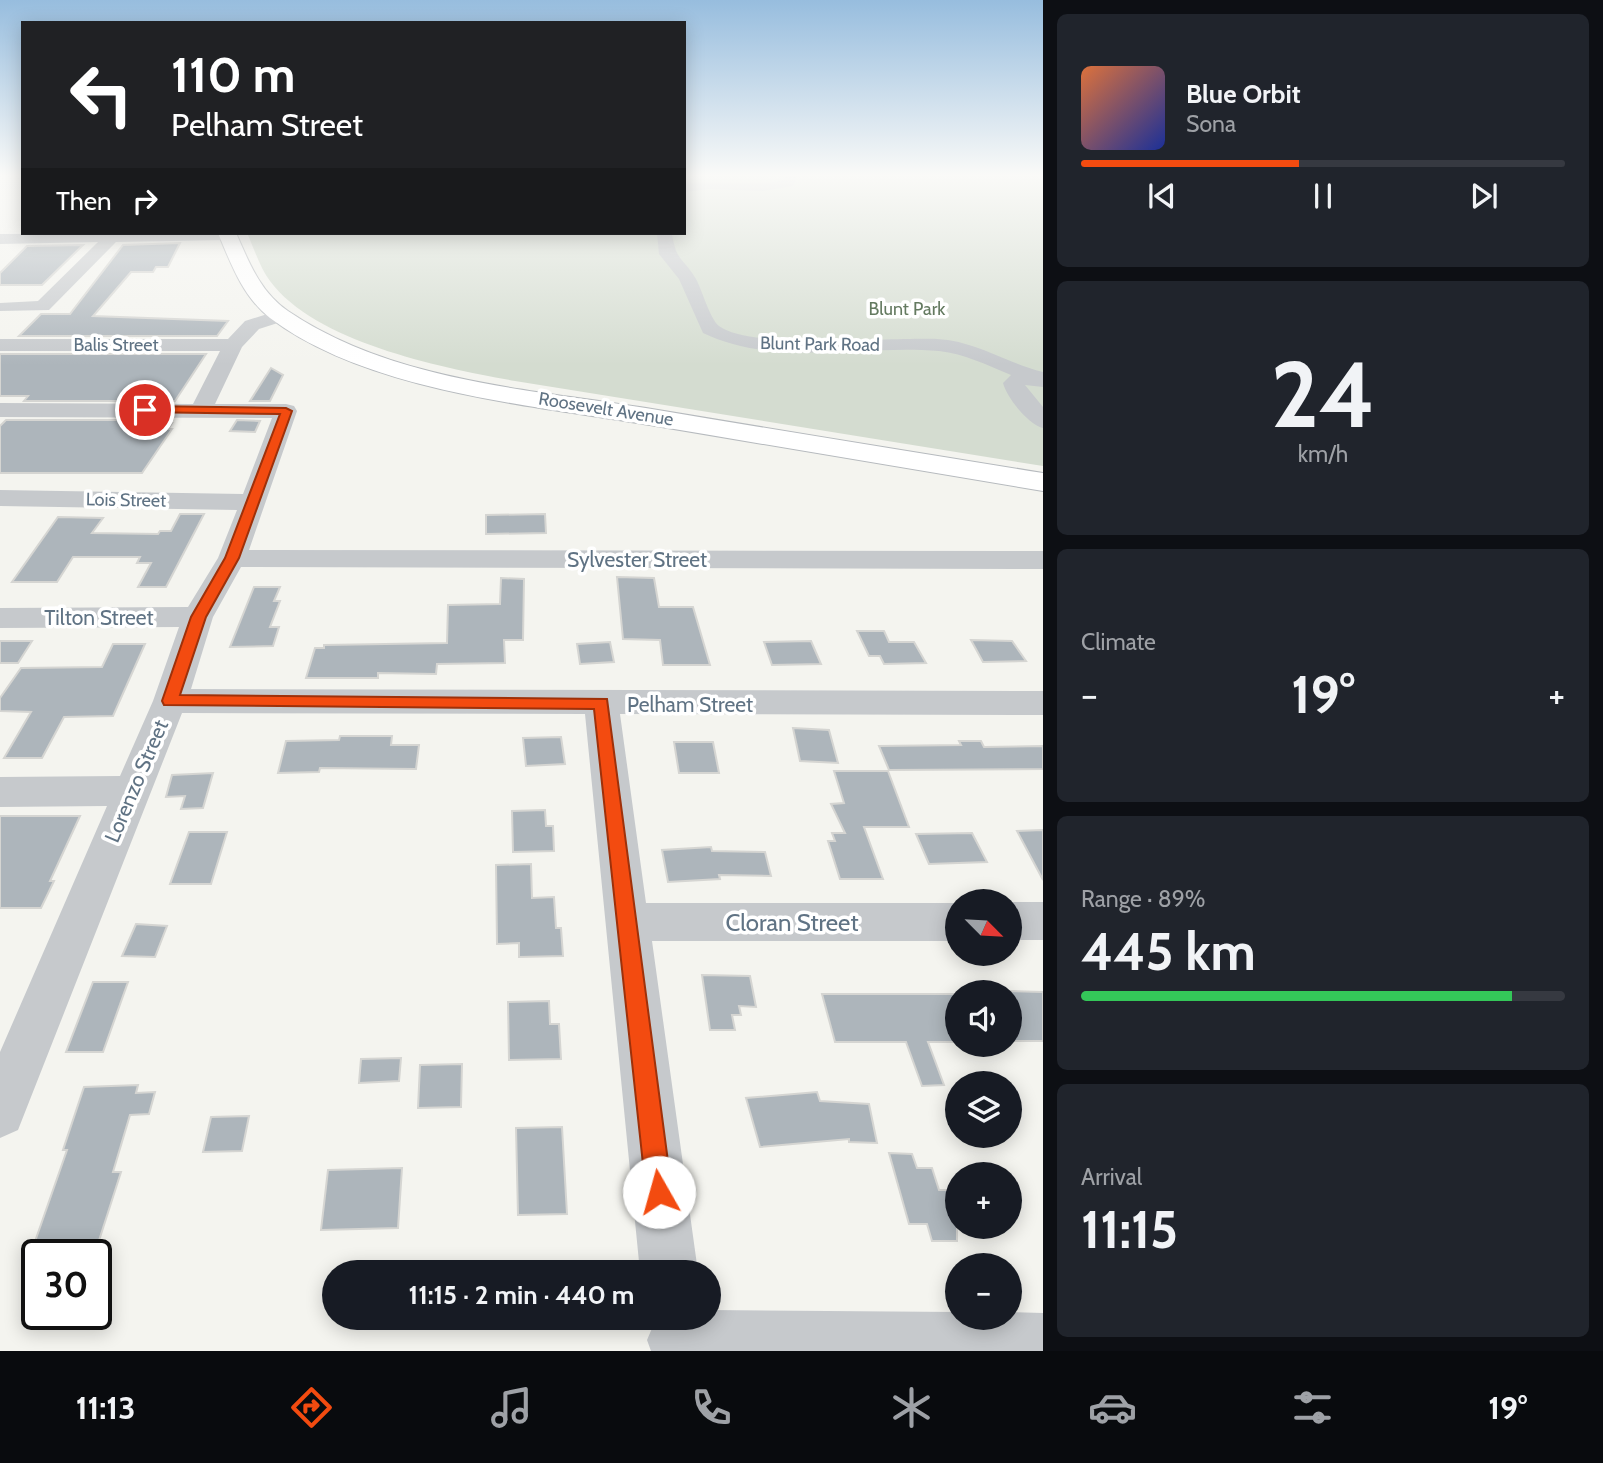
<!DOCTYPE html>
<meta charset="utf-8">
<style>
body{margin:0;font-family:Cabin,sans-serif;background:#20242c;color:#f1f3f6;height:100vh;display:flex;flex-direction:column;font-size:26px;white-space:nowrap}
*{box-sizing:border-box;margin:0}
p{font-size:23px;color:#9ea1a6}
.icon{flex:none;width:38px;height:38px;fill:none;stroke:currentColor;stroke-width:2;stroke-linecap:round;stroke-linejoin:round}
.map{position:relative;flex:1;overflow:hidden}
.panel{display:flex;flex-direction:column;gap:14px;padding:14px;background:#0d0f14;width:560px}
.panel>*{flex:none}
.top-card{position:absolute;left:21px;top:21px;width:665px;height:214px;border-radius:0px;box-shadow:0 4px 18px #0003;background:#202124;color:#fff;overflow:hidden}
.needle{width:46px;rotate:114deg}
.fabs{position:absolute;left:945px;top:889px;display:grid;gap:14px}
.fabs a{display:grid;place-items:center;width:77px;height:77px;border-radius:50%;background:#171b24;box-shadow:0 4px 18px #0003;font-size:35px}
.speed{position:absolute;left:21px;top:1239px;display:flex;gap:14px;font-size:35px;font-weight:700;text-align:center}
.speed>*{display:grid;place-content:center;width:91px;height:91px;border-radius:50%;background:#171b24;box-shadow:0 4px 18px #0003;line-height:1}
.speed .limit{border:4px solid #111;border-radius:10px;background:#fff;color:#111}
.pin{position:absolute;display:grid;place-items:center;width:60px;height:60px;color:#fff;margin:-30px;border:4px solid #fff;border-radius:50%;box-shadow:0 2px 7px #0007}
.me{position:absolute;width:77px;margin:-38px;rotate:353deg;stroke-linejoin:round;filter:drop-shadow(0 0 5px #0008)}
.turn{display:flex;align-items:center;gap:24px;height:147px;padding:0 35px;font-size:32px}
.turn .icon{width:91px;height:91px;stroke-width:2.5}
.turn b{display:block;font-size:49px;line-height:60px}
.then{display:flex;align-items:center;height:66px;padding:0 35px;background:#0003;gap:14px;font-size:26px}
.big{font-size:52px;font-weight:700;line-height:1.1}
.panel .card{flex:1;display:flex;flex-direction:column;justify-content:center;gap:10px;min-width:0;padding:0 24px;border-radius:10px;background:#20242c}
.panel .dial{align-items:center;gap:0}
.dial b{font-size:91px;line-height:1}
.song{display:flex;align-items:center;gap:21px}
.cover{width:84px;height:84px;border-radius:10px;background:linear-gradient(135deg,hsl(20 70% 55%),hsl(230 70% 35%))}
.played{height:7px;border-radius:4px;background:linear-gradient(90deg,#f34b10 45%,#363941 45%)}
.keys{display:flex;justify-content:space-around;direction:ltr}
.heat{display:flex;justify-content:space-between;align-items:center;font-size:38px;direction:ltr}
.charge{height:10px;border-radius:5px;background:linear-gradient(90deg,#34c759 89%,#363941 0)}
.trip{position:absolute;left:322px;top:1260px;width:399px;height:70px;border-radius:35px;background:#171b24;box-shadow:0 4px 18px #0003;font-weight:700;line-height:70px;text-align:center}
.tab-bar{display:flex;height:112px;justify-content:space-around;align-items:center;background:#090b0e;color:#9ea1a6}
.tab-bar .icon{width:49px;height:49px}
.tab-bar .current{color:#f34b10}
.tab-bar b{font-size:32px;color:#f1f3f6}
main{display:flex;flex:1;min-height:0}
.map>svg:first-child{display:block}
</style>
<main>
<div class="map">
<svg width="1043" height="1351" viewBox="0 0 1043 1351">
<rect width="100%" height="100%" fill="#f4f4ef"/>
<path fill="#d4dcd0" d="M 684,176 L 1043,176 L 1043,466 L 515,381 C 443,368 316,343 270,281 C 260,268 254,248 247,233 L 684,233 Z"/>
<g fill="#adb5bb" stroke="#d5d5d2" stroke-width="2">
<polygon points="180,243 168,267 156,267 153,272 131,272 93,316 228,321 217,336 19,336 41,314 70,314 123,245"/>
<polygon points="83,245 42,285 0,285 0,273 27,246"/>
<polygon points="0,354 206,354 175,401 24,401 28,396 0,396"/>
<polygon points="271,368 283,375 270,401 250,401"/>
<polygon points="6,420 164,420 162,423 172,423 168,429 172,429 142,473 0,473 0,426"/>
<polygon points="237,420 260,421 255,432 230,431"/>
<polygon points="180,514 204,514 166,587 138,587 151,563 137,563 140,557 73,557 57,582 12,582 58,517 103,518 92,533 158,534 160,531 171,531"/>
<polygon points="545,514 546,533 486,534 486,515"/>
<polygon points="617,577 654,578 659,607 693,607 710,665 663,665 660,640 623,639"/>
<polygon points="501,578 524,579 523,640 504,640 505,663 437,664 436,674 378,673 378,678 306,678 315,648 324,648 324,645 447,643 448,605 500,604"/>
<polygon points="254,587 280,587 274,601 280,601 270,627 279,627 273,646 230,647"/>
<polygon points="857,631 884,631 889,642 914,642 926,663 884,664 880,656 869,656"/>
<polygon points="971,640 1012,641 1026,661 983,662"/>
<polygon points="0,641 32,641 18,663 0,663"/>
<polygon points="811,641 821,664 772,665 764,642"/>
<polygon points="610,642 614,662 580,664 577,644"/>
<polygon points="113,644 145,644 113,716 64,717 42,758 4,758 31,712 0,711 0,698 21,668 102,667"/>
<polygon points="793,728 829,730 838,763 800,761"/>
<polygon points="340,736 392,736 391,745 419,745 416,769 320,768 319,772 278,773 286,741 339,740"/>
<polygon points="561,737 565,764 526,766 523,738"/>
<polygon points="959,741 981,741 984,747 1043,746 1043,769 889,770 879,746 961,745"/>
<polygon points="674,742 713,742 719,773 679,773"/>
<polygon points="834,771 888,771 909,827 864,827 883,879 840,879 828,841 835,841 832,833 845,833 831,804 844,803"/>
<polygon points="213,773 203,808 181,809 185,796 166,797 172,775"/>
<polygon points="545,810 546,826 553,826 554,851 513,852 512,811"/>
<polygon points="0,816 80,816 50,881 54,881 41,908 0,908"/>
<polygon points="1043,830 1043,880 1017,831"/>
<polygon points="189,832 227,832 211,884 170,884"/>
<polygon points="972,833 987,862 929,864 916,834"/>
<polygon points="711,847 712,851 765,852 771,876 719,875 720,879 668,882 662,850"/>
<polygon points="531,864 532,898 554,897 556,928 561,928 563,956 519,957 519,943 497,944 496,865"/>
<polygon points="136,924 167,926 155,957 122,956"/>
<polygon points="702,975 750,976 756,1007 739,1006 741,1015 732,1015 735,1030 710,1030"/>
<polygon points="93,982 128,982 103,1052 66,1052"/>
<polygon points="1010,991 1043,992 1043,1041 1013,1041 1010,1032"/>
<polygon points="822,994 957,994 957,1042 928,1042 944,1085 922,1086 906,1042 835,1042"/>
<polygon points="549,1001 550,1024 559,1024 561,1059 509,1060 508,1002"/>
<polygon points="401,1058 399,1081 359,1083 361,1059"/>
<polygon points="462,1064 461,1107 418,1108 420,1065"/>
<polygon points="138,1085 136,1093 155,1092 149,1114 130,1115 113,1172 121,1172 95,1253 31,1253 67,1150 63,1150 84,1087"/>
<polygon points="817,1092 820,1101 869,1104 877,1143 849,1142 849,1139 760,1147 746,1098"/>
<polygon points="249,1116 242,1151 203,1152 211,1117"/>
<polygon points="562,1127 567,1214 518,1215 516,1128"/>
<polygon points="889,1153 912,1154 917,1168 932,1168 939,1190 957,1190 957,1241 932,1241 927,1224 909,1224"/>
<polygon points="402,1168 398,1228 321,1230 328,1170"/>
</g>
<g fill="none" stroke-linecap="round" stroke-linejoin="round">
<defs>
<path id="major" d="M 218,233 L 236,233 C 249,262 260,292 288,311 C 393,382 530,389 652,409 C 782,431 913,452 1043,473 L 1043,491 C 912,469 781,447 650,425 C 532,405 368,392 270,318 C 243,297 231,264 218,233 Z"/>
</defs>
<use href="#major" stroke="#b6babe" stroke-width="2"/>
<g fill="#c6c9cc" fill-rule="evenodd">
<path d="M 786,176 L 798,176 L 793,186 L 763,191 L 710,189 L 684,192 L 684,184 C 717,179 751,188 783,180 Z"/>
<polygon points="233,233 232,238 227,240 116,242 49,310 0,311 0,303 38,301 98,242 0,244 0,234"/>
<path d="M 657,233 L 672,233 C 676,262 683,257 696,279 C 702,290 710,319 719,326 C 750,350 893,337 937,339 C 976,341 1006,363 1043,372 L 1043,387 L 1025,385 L 1043,407 L 1043,428 C 1028,424 1007,398 1003,383 L 1011,375 C 987,365 965,354 939,351 C 862,344 776,368 703,333 L 679,279 L 659,254 Z"/>
<polygon points="280,310 289,316 287,320 259,329 242,347 215,404 286,404 294,406 297,411 249,550 1043,551 1043,569 241,567 213,617 191,689 1043,691 1043,715 620,714 646,903 957,903 957,941 652,941 698,1272 640,1272 585,714 182,713 18,1130 0,1138 0,1052 107,806 0,807 0,777 120,776 153,701 179,627 0,628 0,608 188,607 218,558 237,510 0,506 0,490 243,494 272,418 0,417 0,403 193,404 220,351 0,351 0,339 228,339 245,321"/>
<rect x="1010" y="902" width="33" height="38"/>
<polygon points="709,1310 957,1312 957,1318 1010,1318 1010,1312 1043,1313 1043,1351 651,1351 647,1340 656,1319 709,1318"/>
</g>
<use href="#major" fill="#fff" fill-rule="evenodd"/>
</g>
<linearGradient id="sky" x2="0" y2="1"><stop stop-color="#97bdde"/><stop offset="0.48" stop-color="#fafaf8"/><stop offset="1" stop-color="#fafaf8" stop-opacity="0"/></linearGradient>
<rect width="1043" height="365" fill="url(#sky)"/>
<polygon fill="#f34b10" stroke="#9e310a" stroke-width="2" points="145,406 286,408 292,411 239,558 206,617 180,695 607,699 672,1192 669,1201 659,1205 650,1201 646,1192 594,709 164,705 162,701 191,617 225,558 280,414 141,412 141,407"/>
<g text-anchor="middle" dominant-baseline="central" stroke-width="7" stroke-linejoin="round" paint-order="stroke">
<g font-size="18" fill="#647a60" stroke="#fff">
<text x="907" y="309">Blunt Park</text>
</g>
<g font-size="18" fill="#607384" stroke="#fff">
<text transform="translate(820 344) rotate(1)">Blunt Park Road</text>
<text x="116" y="345">Balis Street</text>
<text transform="translate(606 409) rotate(9)">Roosevelt Avenue</text>
<text transform="translate(126 500) rotate(1)">Lois Street</text>
</g>
<g font-size="21" fill="#607384" stroke="#fff">
<text x="637" y="559">Sylvester Street</text>
<text x="99" y="617">Tilton Street</text>
<text x="690" y="704">Pelham Street</text>
<text transform="translate(136 781) rotate(-67)">Lorenzo Street</text>
</g>
<g font-size="24" fill="#607384" stroke="#fff">
<text x="792" y="922">Cloran Street</text>
</g>
</g>
</svg>
<div class="fabs">
<a><svg class="needle" viewBox="-14 -14 28 28"><path d="M0-13l5 13h-10z" fill="#e53935"/><path d="M0 13l5-13h-10z" fill="#9ea1a6"/></svg></a>
<a><svg class="icon" aria-label="sound" viewBox="0 0 24 24"><path d="M4 9h4l5-4v14l-5-4H4zM17 9q2 3 0 6"/></svg></a>
<a><svg class="icon" aria-label="layers" viewBox="0 0 24 24"><path d="M12 4l9 5-9 5-9-5zM3 14l9 5 9-5"/></svg></a>
<a>+</a>
<a>−</a>
</div>
<div class="speed"><div class="limit">30</div></div>
<div class="pin" style="left:145px;top:410px;background:#d93025"><svg class="icon" aria-label="arrive" viewBox="0 0 24 24"><path d="M6 21V4h12l-3 4 3 4H6"/></svg></div>
<svg class="me" style="left:659px;top:1192px" viewBox="-20 -20 40 40"><circle r="19" fill="#fff"/><path d="M0-13L10 11 0 6-10 11z" fill="#f34b10"/></svg>
<div class="trip">11:15 · 2 min · 440 m</div>
<div class="top-card">
<div class="turn"><svg class="icon" aria-label="left" viewBox="0 0 24 24"><path d="M17 20v-9H6M10 6l-5 5 5 5"/></svg><div><b>110 m</b>Pelham Street</div></div>
<div class="then">Then<svg class="icon" aria-label="right" viewBox="0 0 24 24"><path d="M7 20v-9h11M14 6l5 5-5 5"/></svg></div>
</div>
</div>
<section class="panel">
<div class="card">
<div class="song"><i class="cover"></i><div><b>Blue Orbit</b><p>Sona</p></div></div>
<div class="played"></div>
<div class="keys"><svg class="icon" aria-label="previous" viewBox="0 0 24 24"><path d="M18 5L8 12l10 7zM5 5v14"/></svg><svg class="icon" aria-label="pause" viewBox="0 0 24 24"><path d="M8 5v14M16 5v14"/></svg><svg class="icon" aria-label="next" viewBox="0 0 24 24"><path d="M6 5l10 7-10 7zM19 5v14"/></svg></div>
</div>
<div class="card dial"><b>24</b><p>km/h</p></div>
<div class="card"><p>Climate</p>
<div class="heat"><a>−</a><b class="big">19°</b><a>+</a></div>
</div>
<div class="card"><p>Range · 89%</p><b class="big">445 km</b><div class="charge"></div></div>
<div class="card"><p>Arrival</p><b class="big">11:15</b></div>
</section>
</main>
<nav class="tab-bar">
<b>11:13</b>
<svg class="icon current" aria-label="directions" viewBox="0 0 24 24"><path d="M12 3l9 9-9 9-9-9zM9 14v-3h6M13 9l2 2-2 2"/></svg>
<svg class="icon" aria-label="music" viewBox="0 0 24 24"><path d="M9 18V5l10-2v13"/><circle cx="6" cy="18" r="3"/><circle cx="16" cy="16" r="3"/></svg>
<svg class="icon" aria-label="phone" viewBox="0 0 24 24"><path d="M5 4h4l2 5-3 2q2 4 5 5l2-3 5 2v4C11 20 4 13 5 4z"/></svg>
<svg class="icon" aria-label="climate" viewBox="0 0 24 24"><path d="M12 3v18M4 7l16 10M4 17L20 7"/></svg>
<svg class="icon" aria-label="car" viewBox="0 0 24 24"><path d="M5 17H2v-5l4-1 3-4h7l3 4 3 1v5h-3M9 17h6M6 11h13"/><circle cx="7" cy="17" r="2"/><circle cx="17" cy="17" r="2"/></svg>
<svg class="icon" aria-label="filters" viewBox="0 0 24 24"><path d="M4 7h16M4 17h16"/><circle cx="9" cy="7" r="2"/><circle cx="15" cy="17" r="2"/></svg>
<b>19°</b>
</nav>
